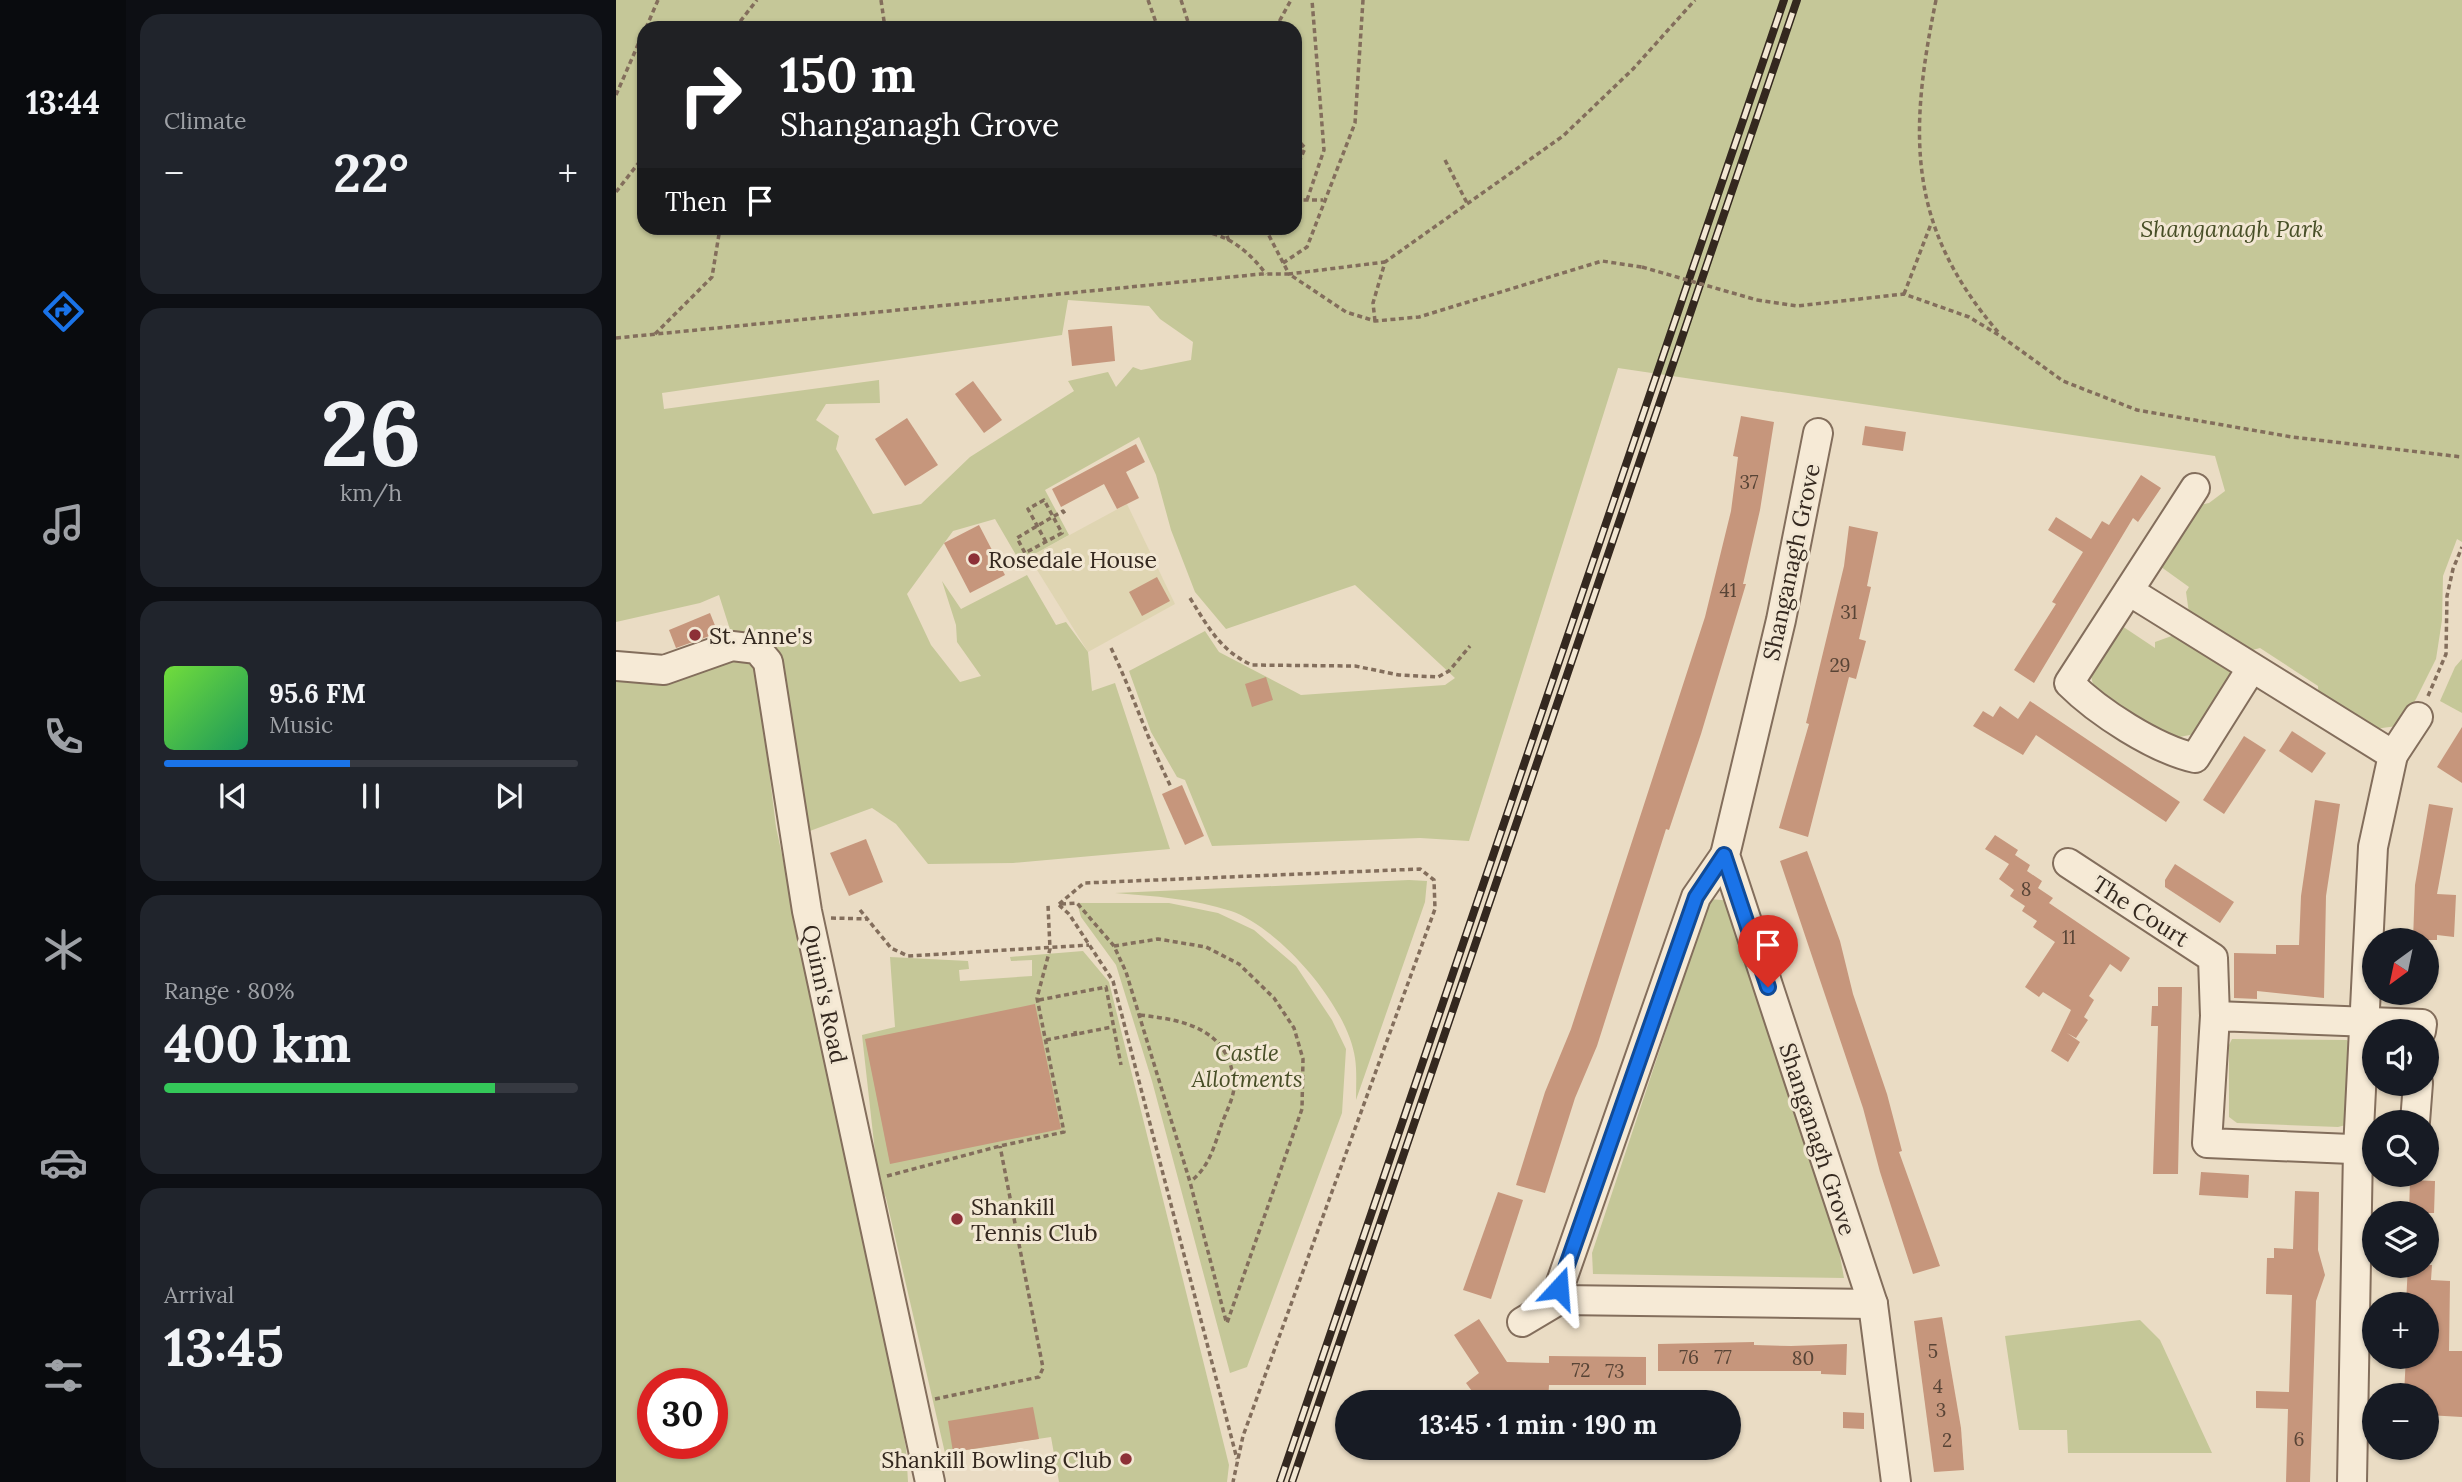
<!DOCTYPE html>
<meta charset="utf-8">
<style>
body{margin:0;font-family:Lora,serif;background:#20242c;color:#f1f3f6;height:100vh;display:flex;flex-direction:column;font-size:26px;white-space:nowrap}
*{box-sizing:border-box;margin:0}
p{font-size:23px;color:#9ea1a6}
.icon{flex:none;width:38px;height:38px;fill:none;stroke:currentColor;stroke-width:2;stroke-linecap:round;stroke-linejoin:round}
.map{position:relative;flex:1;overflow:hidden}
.details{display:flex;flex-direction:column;gap:14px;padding:14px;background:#0d0f14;width:490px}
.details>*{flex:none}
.guide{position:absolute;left:21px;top:21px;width:665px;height:214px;border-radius:21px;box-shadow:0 2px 5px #0004;background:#202124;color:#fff;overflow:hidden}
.needle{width:46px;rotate:213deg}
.tools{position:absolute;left:1746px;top:928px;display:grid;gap:14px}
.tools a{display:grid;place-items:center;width:77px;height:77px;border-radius:50%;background:#171b24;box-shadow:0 2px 5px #0004;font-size:35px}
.speed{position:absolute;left:21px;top:1368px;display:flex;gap:14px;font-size:35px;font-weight:700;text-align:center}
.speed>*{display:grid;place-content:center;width:91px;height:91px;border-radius:50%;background:#171b24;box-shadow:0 2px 5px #0004;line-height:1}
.speed .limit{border:10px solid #d22;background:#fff;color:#111}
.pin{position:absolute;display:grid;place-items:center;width:60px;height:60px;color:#fff;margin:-72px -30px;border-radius:50% 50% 50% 0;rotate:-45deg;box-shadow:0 0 7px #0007}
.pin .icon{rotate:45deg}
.me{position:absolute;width:77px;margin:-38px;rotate:19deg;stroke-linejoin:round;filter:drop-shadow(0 0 5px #0008)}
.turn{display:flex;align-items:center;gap:24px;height:147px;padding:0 28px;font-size:32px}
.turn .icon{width:91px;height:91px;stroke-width:2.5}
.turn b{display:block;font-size:49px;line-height:60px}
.then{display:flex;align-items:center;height:66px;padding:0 28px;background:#0003;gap:14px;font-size:26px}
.big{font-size:52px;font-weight:700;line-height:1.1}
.details .tile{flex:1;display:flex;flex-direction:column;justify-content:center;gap:10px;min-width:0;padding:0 24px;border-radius:21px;background:#20242c}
.details .dial{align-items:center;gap:0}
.dial b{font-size:91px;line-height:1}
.song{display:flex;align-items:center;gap:21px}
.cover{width:84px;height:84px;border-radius:10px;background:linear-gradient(135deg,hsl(100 70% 55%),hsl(150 70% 35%))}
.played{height:7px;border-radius:4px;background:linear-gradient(90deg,#1a73e8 45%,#363941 45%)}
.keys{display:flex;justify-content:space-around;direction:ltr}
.heat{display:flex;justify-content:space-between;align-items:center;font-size:38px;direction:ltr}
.charge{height:10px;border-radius:5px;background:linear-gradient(90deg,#34c759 80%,#363941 0)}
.trip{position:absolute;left:719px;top:1390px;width:406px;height:70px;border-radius:35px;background:#171b24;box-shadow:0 2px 5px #0004;font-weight:700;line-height:70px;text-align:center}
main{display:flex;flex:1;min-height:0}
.dock{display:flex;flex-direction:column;width:126px;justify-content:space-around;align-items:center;background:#090b0e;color:#9ea1a6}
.dock .icon{width:49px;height:49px}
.dock .active{color:#1a73e8}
.dock b{font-size:32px;color:#f1f3f6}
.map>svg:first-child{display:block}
</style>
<main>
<nav class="dock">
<b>13:44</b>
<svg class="icon active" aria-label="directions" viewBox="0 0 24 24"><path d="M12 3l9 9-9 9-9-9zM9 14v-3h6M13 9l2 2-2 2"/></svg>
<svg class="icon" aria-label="music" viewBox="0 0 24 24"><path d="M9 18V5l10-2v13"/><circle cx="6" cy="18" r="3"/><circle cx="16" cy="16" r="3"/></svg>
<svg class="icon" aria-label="phone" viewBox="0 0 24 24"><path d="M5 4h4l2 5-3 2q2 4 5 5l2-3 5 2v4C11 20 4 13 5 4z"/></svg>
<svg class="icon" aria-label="climate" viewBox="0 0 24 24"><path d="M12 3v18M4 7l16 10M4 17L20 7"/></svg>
<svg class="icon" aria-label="car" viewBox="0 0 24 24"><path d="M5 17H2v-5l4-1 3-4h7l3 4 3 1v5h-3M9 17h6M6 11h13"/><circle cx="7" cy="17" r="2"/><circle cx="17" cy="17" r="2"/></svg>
<svg class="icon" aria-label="filters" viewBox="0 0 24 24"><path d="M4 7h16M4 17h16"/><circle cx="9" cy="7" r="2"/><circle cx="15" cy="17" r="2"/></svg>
</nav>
<section class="details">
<div class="tile"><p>Climate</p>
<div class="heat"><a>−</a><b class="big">22°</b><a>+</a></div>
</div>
<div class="tile dial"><b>26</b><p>km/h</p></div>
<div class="tile">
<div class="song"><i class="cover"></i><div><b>95.6 FM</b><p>Music</p></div></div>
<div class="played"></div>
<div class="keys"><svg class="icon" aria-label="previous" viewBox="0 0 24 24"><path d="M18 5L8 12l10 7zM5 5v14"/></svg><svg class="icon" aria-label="pause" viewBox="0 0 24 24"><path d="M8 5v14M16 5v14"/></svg><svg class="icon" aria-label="next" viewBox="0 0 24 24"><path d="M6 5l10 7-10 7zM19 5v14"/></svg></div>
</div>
<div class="tile"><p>Range · 80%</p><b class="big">400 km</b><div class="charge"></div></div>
<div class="tile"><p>Arrival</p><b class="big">13:45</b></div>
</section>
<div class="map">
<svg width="1846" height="1482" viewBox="0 0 1846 1482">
<rect width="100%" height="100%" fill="#eadcc4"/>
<polygon fill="#dfd5b2" points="511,504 559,604 472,652 413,557"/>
<g fill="#c5c798" fill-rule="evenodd">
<path d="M 0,0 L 1846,0 L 1846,542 L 1841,539 L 1827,576 L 1826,620 L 1820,659 L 1800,699 L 1781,726 L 1751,730 L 1703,704 L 1702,686 L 1644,648 L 1629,652 L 1574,620 L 1570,592 L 1573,587 L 1541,564 L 1575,507 L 1593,503 L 1609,491 L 1599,456 L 1002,368 L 853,841 L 804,838 L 596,846 L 569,780 L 561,777 L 535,732 L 513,671 L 589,631 L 603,652 L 685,695 L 829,685 L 839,678 L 739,585 L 610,629 L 579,592 L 555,530 L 540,475 L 523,437 L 429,490 L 453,535 L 404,562 L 379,519 L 337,531 L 291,594 L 315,645 L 344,682 L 365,676 L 341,642 L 340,625 L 326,581 L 345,609 L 411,575 L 440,625 L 450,622 L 472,652 L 476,691 L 499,683 L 554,849 L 397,863 L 312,864 L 280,824 L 256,808 L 183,835 L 159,665 L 117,639 L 103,595 L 84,603 L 0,622 ZM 28,28 L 679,28 L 679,228 L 28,228 ZM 452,300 L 533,306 L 544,319 L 577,342 L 575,360 L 525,370 L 517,367 L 500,387 L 492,372 L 452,381 L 458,391 L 354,457 L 305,504 L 257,514 L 220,449 L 223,436 L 200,420 L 210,404 L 264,403 L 263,380 L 48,409 L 46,393 L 446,335 Z"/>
<polygon points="1503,624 1539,648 1539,642 1564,633 1618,672 1579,734 1553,739 1478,689 1473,667"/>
<path d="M 123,657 L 140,666 L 160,827 L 269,1334 L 290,1448 L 292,1482 L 0,1482 L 0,675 ZM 37,1384 L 96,1384 L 96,1444 L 37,1444 Z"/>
<polygon points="1846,659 1846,713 1824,701 1839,667"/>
<path d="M 793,880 L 811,881 L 809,902 L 740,1100 C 740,1086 741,1071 739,1058 C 732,1007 664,928 615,911 C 578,899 538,896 499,893 Z"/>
<polygon points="1094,899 1117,901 1220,1234 1228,1278 977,1274 976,1253"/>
<polygon points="461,903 553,903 602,913 638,930 680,966 716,1020 730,1049 726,1113 631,1367 614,1373 536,1081 500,965 465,917"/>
<polygon points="467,951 493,982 613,1465 611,1482 443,1482 435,1437 329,1453 270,1198 262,1179 246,1035 279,1027 274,957 352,961 353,969 343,970 344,981 416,976 416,960 395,961 394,957"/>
<polygon points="1616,1039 1731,1040 1737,1047 1734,1124 1722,1127 1621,1123 1613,1117 1613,1045"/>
<polygon points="1524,1320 1544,1340 1596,1453 1452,1453 1451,1430 1403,1430 1389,1336"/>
</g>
<g fill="#c6967c">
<polygon points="496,326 499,361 456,366 452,330"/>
<polygon points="357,381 386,420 368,433 339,394"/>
<polygon points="1125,416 1158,422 1144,510 1127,584 1130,584 1085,734 1053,830 1050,829 981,1046 959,1098 929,1193 900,1185 929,1092 955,1029 1089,617 1115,511 1122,457 1117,456"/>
<polygon points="291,418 322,465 289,486 259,439"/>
<polygon points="1249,426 1290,432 1287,451 1246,445"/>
<polygon points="520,444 529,462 510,472 523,498 501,509 488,484 445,507 436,489"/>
<polygon points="1525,475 1545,488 1522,522 1517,518 1418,683 1398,670 1440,604 1436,602 1467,552 1432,530 1440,517 1475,539 1486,521 1493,525"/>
<polygon points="363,525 389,575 354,593 328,543"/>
<polygon points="1233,526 1262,532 1251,586 1255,587 1243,639 1250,641 1240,679 1233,677 1192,837 1163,828 1193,724 1190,723 1228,566"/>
<polygon points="541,577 554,601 526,616 513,592"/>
<polygon points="94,613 102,633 60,648 53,630"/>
<polygon points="650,677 657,700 636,707 629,684"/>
<polygon points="1414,701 1564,802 1550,822 1420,735 1407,755 1357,726 1367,711 1377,717 1384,706 1402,719"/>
<polygon points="1846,727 1846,783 1821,767"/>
<polygon points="1676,731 1710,753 1696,773 1663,751"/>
<polygon points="1628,736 1650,750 1608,814 1587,800"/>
<polygon points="566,785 588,836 569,845 546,794"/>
<polygon points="1699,800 1724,804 1710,896 1708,998 1641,991 1641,999 1618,998 1618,953 1660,954 1660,945 1683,945 1685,896"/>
<polygon points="1813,804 1837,808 1821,894 1840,895 1838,937 1821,935 1821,940 1797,940 1799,885"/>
<polygon points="1379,835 1402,850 1399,855 1414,865 1411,871 1426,881 1422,888 1437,898 1433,903 1514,958 1505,972 1494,964 1473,996 1478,1000 1468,1017 1472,1020 1460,1038 1451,1033 1464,1042 1452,1062 1435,1051 1455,1010 1427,992 1423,997 1409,987 1439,942 1417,927 1421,921 1406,911 1409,906 1394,896 1398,890 1383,879 1393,864 1369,849"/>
<polygon points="250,839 267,882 233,896 214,853"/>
<polygon points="1191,851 1224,941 1237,994 1271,1094 1286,1151 1283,1152 1324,1266 1297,1274 1264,1172 1247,1108 1164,861"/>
<polygon points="1559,864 1618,902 1604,923 1549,887 1549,880"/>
<polygon points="1542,987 1566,987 1562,1174 1537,1174 1542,1026 1535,1026 1536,1006 1542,1006"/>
<polygon points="419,1004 445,1129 274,1164 249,1039"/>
<polygon points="1585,1172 1633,1175 1632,1198 1583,1195"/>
<polygon points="1794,1180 1819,1181 1818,1213 1793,1213"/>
<polygon points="1679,1191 1703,1192 1702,1250 1709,1275 1700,1301 1694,1482 1670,1482 1672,1409 1640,1408 1640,1391 1673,1392 1676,1295 1650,1294 1651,1258 1658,1258 1658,1248 1677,1249"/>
<polygon points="882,1192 907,1200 875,1299 847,1290"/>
<polygon points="1792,1265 1816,1265 1815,1280 1834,1281 1833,1351 1846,1351 1846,1417 1811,1415 1811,1395 1788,1395 1790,1356 1811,1356 1811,1304 1790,1304"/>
<polygon points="1326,1317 1345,1428 1348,1470 1318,1472 1298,1321"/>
<polygon points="863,1319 891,1362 933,1363 933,1356 1030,1357 1030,1385 933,1385 932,1402 917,1402 917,1391 893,1390 878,1402 864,1402 850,1383 863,1373 838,1335"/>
<polygon points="1138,1342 1138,1345 1175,1346 1231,1344 1230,1375 1205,1374 1205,1371 1042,1371 1042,1344"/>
<polygon points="417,1407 423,1439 337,1452 332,1421"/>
<polygon points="1227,1412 1248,1413 1248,1429 1227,1428"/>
</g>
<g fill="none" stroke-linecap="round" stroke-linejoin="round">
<defs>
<g id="minor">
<polyline points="1202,433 1165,620 1109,855 1257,1304 1280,1482"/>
<path d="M 1579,488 L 1453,683 C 1482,712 1539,749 1579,758 L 1635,669"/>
<polyline points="1513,591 1777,755 1757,847 1742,1150 1736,1482"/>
<polyline points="0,666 48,670 116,646 141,649 152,662 191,911 314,1482"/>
<polyline points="1777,755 1802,717"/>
<polyline points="1109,855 1080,897 943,1288 943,1300 1257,1304"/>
<polyline points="1452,863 1597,958 1599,1016"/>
<polyline points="1799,1122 1802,1083"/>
<polyline points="1759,1150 1591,1143 1599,1016 1806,1024 1805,1031"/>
<polyline points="906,1322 943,1300"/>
</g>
</defs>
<use href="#minor" stroke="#836e5c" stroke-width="32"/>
<g stroke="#836e5c" stroke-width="3.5" stroke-dasharray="5 3.5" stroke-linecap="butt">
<polyline points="265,0 269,28"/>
<polyline points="532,0 542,28"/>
<polyline points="565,0 574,28"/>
<path d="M 1320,0 C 1293,132 1290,225 1382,332"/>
<polyline points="30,28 42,0"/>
<polyline points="119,28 141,0"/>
<polyline points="669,28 664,20 675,0"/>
<polyline points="679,42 679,45"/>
<polyline points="679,90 683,103 679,113"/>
<polyline points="0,95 28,31"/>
<polyline points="679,137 689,148 679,172"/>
<polyline points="829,160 851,203"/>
<polyline points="0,192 28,156"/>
<polyline points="679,200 707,200"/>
<polyline points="691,200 708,150 696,0"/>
<path d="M 495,228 C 560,241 599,207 650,274"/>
<polyline points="608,228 613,241"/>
<polyline points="649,228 673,274 769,262"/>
<polyline points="667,263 691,247 739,123 747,0"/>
<polyline points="1288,294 1315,224"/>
<polyline points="1141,300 1181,306 1288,294 1353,317 1386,337 1447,381 1521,410 1676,437 1846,457"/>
<polyline points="759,321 757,303 769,262 947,136 1017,69 1079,0"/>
<polyline points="39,334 96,277 104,228"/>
<polyline points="0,338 645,274 673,274 730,312 759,321 803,317 986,261 1026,267"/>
<path d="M 430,542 C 424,531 418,520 412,509 L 428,500 L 446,533 L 409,553 L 401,538 C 416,529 431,520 447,511 L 449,514"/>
<path d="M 574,598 C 591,625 604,651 636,665 L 739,666 L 783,675 L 822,677 L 833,671 L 854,646"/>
<path d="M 495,648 C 517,694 532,741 555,787"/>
<polyline points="1812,696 1830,654 1831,596 1837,569 1846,547"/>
<polyline points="443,904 468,883 804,869 818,880 819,909 627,1436 617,1482"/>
<polyline points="445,904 461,903 498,946 510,972 574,1182 610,1321"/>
<polyline points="443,905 453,914 497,981 621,1459"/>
<polyline points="244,910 275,948 292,956 473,945"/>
<polyline points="215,918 252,919"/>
<polyline points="498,946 542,939 590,947 623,964 658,998 678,1028 687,1059 686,1109 611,1323"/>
<polyline points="423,1000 490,987 505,1065"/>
<path d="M 524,1015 C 569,1020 614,1029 618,1084 C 619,1096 609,1114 605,1126 C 598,1147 593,1167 575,1181"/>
<polyline points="459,1031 460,1038"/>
<polyline points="430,1040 496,1027"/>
<polyline points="271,1176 384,1146 448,1132 421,998 434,949 432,905"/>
<polyline points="319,1399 423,1377 427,1368 384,1146"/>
</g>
<use href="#minor" stroke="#f6ead6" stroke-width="28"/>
<defs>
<g id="rail">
<polyline points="664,1482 1168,0"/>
<polyline points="676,1482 1181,0"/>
</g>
</defs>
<use href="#rail" stroke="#34281f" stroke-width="8"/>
<use href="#rail" stroke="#f2e7d3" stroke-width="5" stroke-dasharray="16" stroke-linecap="butt"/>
<polyline stroke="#836e5c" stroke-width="3.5" stroke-dasharray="5 3.5" stroke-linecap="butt" points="1026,267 1141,300"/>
</g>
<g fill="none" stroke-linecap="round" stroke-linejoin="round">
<defs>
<polyline id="route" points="943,1288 1080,897 1108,855 1152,987"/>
</defs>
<use href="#route" stroke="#114b97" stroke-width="18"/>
<use href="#route" stroke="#1a73e8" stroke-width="12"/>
</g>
<g fill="#8d3037" stroke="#f2e7d3" stroke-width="2.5">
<circle cx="358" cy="559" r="7"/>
<circle cx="79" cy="635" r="7"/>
<circle cx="341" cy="1219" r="7"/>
<circle cx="510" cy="1459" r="7"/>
</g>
<g text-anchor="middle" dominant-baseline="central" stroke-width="6" stroke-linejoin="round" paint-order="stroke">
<g font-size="19" fill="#584436">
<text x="1133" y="482">37</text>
<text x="1112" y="590">41</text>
<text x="1233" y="612">31</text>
<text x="1224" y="665">29</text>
<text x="1410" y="889">8</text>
<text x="1453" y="937">11</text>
<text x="1317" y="1351">5</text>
<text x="1073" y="1357">76</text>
<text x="1107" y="1357">77</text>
<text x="1187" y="1358">80</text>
<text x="965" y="1370">72</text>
<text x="999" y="1371">73</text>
<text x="1322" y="1386">4</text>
<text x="1325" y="1410">3</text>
<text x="1683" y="1439">6</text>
<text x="1331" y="1440">2</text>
</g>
<g font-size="23" font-style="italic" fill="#484f27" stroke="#f2e7d3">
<text x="1616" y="228">Shanganagh Park</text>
<text x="631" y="1052">Castle<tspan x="631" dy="26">Allotments</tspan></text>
</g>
<g font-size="23" fill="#34281f" stroke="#f2e7d3" text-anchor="start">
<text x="372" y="559">Rosedale House</text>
<text x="93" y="635">St. Anne's</text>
<text x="355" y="1206">Shankill<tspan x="355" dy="26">Tennis Club</tspan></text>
<text x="496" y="1459" text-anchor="end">Shankill Bowling Club</text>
</g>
<g font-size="23" fill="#34281f" stroke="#f2e7d3">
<text transform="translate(1175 562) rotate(-78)">Shanganagh Grove</text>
<text transform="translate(1525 911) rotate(33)">The Court</text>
<text transform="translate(209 994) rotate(78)">Quinn's Road</text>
<text transform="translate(1202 1139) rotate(72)">Shanganagh Grove</text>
</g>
</g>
</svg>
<div class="tools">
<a><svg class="needle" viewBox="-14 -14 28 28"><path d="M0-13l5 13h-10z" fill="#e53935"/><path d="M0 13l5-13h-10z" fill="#9ea1a6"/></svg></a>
<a><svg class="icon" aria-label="sound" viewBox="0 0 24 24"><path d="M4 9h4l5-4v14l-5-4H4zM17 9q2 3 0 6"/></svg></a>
<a><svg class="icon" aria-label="search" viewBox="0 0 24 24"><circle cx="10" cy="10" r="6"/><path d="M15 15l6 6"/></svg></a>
<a><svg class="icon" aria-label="layers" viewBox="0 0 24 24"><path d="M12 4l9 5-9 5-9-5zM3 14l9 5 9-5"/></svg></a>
<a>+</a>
<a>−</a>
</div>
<div class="speed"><div class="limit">30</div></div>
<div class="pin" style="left:1152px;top:987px;background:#d93025"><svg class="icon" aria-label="arrive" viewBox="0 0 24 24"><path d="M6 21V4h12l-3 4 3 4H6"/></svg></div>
<svg class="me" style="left:943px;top:1288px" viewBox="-20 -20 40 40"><path d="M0-17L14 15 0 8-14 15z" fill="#1a73e8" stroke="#fff" stroke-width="4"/></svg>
<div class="trip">13:45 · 1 min · 190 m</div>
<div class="guide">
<div class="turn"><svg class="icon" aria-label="right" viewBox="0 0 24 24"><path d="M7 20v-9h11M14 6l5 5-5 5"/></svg><div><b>150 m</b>Shanganagh Grove</div></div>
<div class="then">Then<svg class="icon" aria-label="arrive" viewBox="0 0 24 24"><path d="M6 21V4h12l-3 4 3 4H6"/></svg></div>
</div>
</div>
</main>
